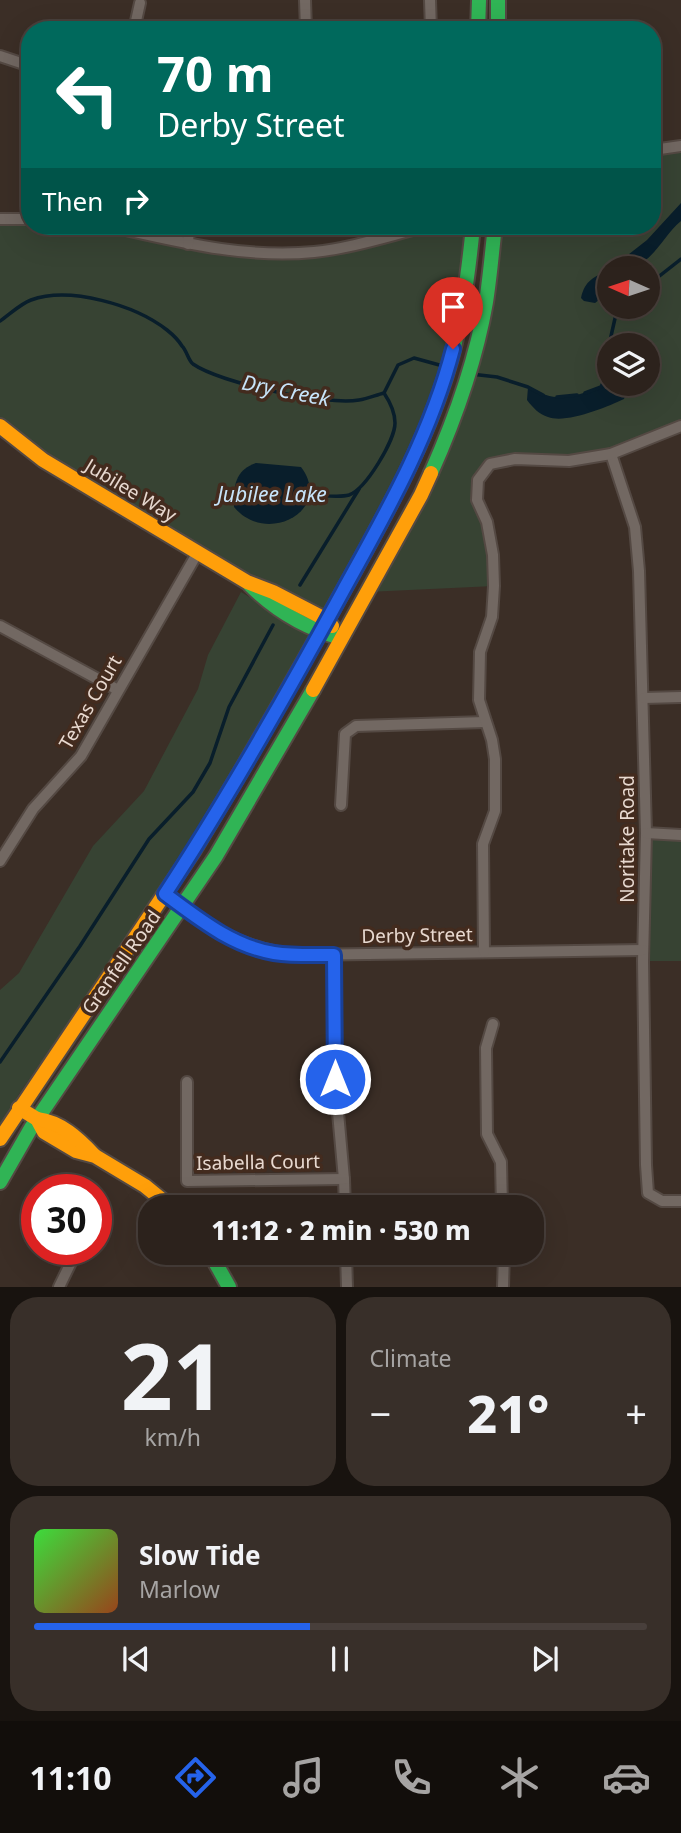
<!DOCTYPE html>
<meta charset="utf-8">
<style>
body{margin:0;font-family:"Noto Sans",sans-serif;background:#382f29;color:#f1f3f6;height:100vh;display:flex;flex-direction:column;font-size:26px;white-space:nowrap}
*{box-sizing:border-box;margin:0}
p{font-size:23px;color:#a6a4a3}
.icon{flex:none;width:38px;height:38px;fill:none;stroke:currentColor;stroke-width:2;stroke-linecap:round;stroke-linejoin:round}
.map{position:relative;height:1287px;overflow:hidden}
.side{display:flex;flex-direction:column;gap:10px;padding:10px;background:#18130f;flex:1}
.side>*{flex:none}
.top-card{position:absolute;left:21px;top:21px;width:640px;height:214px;border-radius:28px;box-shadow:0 7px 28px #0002,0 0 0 2px #483f3b;background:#00695c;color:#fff;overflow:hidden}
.needle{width:46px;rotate:273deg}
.controls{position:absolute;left:597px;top:256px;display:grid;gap:14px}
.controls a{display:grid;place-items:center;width:63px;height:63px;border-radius:50%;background:#2c221c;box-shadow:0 7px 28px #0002,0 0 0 2px #483f3b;font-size:35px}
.speed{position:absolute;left:21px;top:1174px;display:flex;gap:14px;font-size:35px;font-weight:700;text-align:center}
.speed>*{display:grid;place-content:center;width:91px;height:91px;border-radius:50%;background:#2c221c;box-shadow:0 7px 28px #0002,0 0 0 2px #483f3b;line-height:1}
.speed .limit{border:10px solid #d22;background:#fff;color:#111}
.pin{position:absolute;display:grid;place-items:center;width:60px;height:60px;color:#fff;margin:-72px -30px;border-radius:50% 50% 50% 0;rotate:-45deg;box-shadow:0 0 7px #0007}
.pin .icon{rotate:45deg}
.me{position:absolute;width:77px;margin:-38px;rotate:0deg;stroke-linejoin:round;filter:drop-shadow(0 0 5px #0008)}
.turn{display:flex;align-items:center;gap:24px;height:147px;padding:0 21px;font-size:32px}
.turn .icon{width:91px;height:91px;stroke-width:2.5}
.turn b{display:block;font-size:49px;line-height:60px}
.then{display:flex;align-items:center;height:66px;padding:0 21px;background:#0003;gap:14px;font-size:26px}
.big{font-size:52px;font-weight:800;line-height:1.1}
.side .tile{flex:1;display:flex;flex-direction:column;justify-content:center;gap:10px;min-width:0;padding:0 24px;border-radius:28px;background:#382f29}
.side .dial{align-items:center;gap:0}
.dial b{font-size:91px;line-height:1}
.song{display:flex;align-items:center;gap:21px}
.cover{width:84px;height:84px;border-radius:10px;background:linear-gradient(135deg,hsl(120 70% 55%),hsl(20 70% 35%))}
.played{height:7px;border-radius:4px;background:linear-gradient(90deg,#2563eb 45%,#483f3b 45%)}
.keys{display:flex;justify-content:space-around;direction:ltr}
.heat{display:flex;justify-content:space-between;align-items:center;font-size:38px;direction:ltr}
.side .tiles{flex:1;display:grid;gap:10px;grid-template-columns:1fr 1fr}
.tile:last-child{grid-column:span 2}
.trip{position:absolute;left:138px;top:1195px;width:406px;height:70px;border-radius:28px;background:#2c221c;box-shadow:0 7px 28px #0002,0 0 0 2px #483f3b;font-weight:800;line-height:70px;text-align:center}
.tabs{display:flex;height:112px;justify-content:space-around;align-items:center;background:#120e0b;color:#a6a4a3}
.tabs .icon{width:49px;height:49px}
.tabs .selected{color:#2563eb}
.tabs b{font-size:32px;color:#f1f3f6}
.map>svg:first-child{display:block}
</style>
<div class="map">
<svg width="681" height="1287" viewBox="0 0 681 1287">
<rect width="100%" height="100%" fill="#3b2e26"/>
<g fill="#374333" fill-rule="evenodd">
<path d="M 681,146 L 681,426 L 611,454 L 490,464 L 478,480 L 487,522 L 494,586 L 367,592 L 440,451 L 477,341 L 493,226 L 653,226 L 653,150 ZM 609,268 L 648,268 L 648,306 L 609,306 ZM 609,345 L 648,345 L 648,383 L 609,383 Z"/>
<polygon points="0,219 30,219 30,226 108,226 239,252 318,252 429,226 473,226 441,389 327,620 247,582 0,426"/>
<polygon points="241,592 307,630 311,635 310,642 237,768 160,891 19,1094 0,1126 0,990 19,973 93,846 144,791 198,689 208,655"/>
<polygon points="646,833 681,835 681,961 643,961"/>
</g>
<g fill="#091e2b">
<path d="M 681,203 L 681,221 C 665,234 655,258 637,265 L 625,262 L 624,258 L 647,240 Z"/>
<path d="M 609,270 L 609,295 L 604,296 L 595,303 L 584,301 L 581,298 C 585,280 594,277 609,270 Z"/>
<path d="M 609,370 L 609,383 L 629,383 L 624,399 C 607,407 566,424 548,417 C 539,414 533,408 527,400 L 528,387 C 556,403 571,398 601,387 Z"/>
<path d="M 256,463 L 301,467 C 334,511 266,546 234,507 C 233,487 235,470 256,463 Z"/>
</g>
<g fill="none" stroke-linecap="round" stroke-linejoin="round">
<g stroke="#091e2b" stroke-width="3.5">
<polyline points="648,285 681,259"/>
<path d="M 0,321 C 9,315 20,304 31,300 C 70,286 135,305 167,330 C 172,334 179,341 182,346 C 187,351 188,360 193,364 C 220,383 326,406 359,400 C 367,399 376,395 384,393 L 398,365 L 414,358 L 443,366"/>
<polyline points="609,345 616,314 624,306"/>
<polyline points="471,374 497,377 528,387 543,395"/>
<polyline points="585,393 601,387 609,370"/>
<polyline points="557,397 577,395"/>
<path d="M 311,495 C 322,495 339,498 349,495 C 366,489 395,440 395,423 C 395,412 390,402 384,393"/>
<polyline points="300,585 359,489"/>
<polyline points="0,1062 80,946 149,839 193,792 210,763 229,707 273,625"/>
</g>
<defs>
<g id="street">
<polyline points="305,0 306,30"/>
<polyline points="430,0 431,30"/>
<polyline points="617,29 617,30"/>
<polyline points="134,30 140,3"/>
<polyline points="0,56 30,66"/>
<polyline points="653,150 681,146"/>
<polyline points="0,219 30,219"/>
<path d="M 108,226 C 176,241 244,259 314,252 C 353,248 391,235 429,226"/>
<polyline points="188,244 189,226"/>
<polyline points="611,454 635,527 639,571 646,833 643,961 646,1165 648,1193 662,1201 681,1201"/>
<polyline points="0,626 118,690"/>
<polyline points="644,698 681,697"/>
<polyline points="341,805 345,734 356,726 485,722"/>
<polyline points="646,833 681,835"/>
<polyline points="0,861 33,809 81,756 198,552"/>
<path d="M 165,894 C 209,927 241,949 297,955 L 643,950"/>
<polyline points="484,952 483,844 495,811 495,759 492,740 479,700 480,652 492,617 494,586 493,555 487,522 477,500 478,480 490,464 515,459 569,461 611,454 681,426"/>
<polyline points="334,955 335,1079 344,1179 345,1208"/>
<polyline points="493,1024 486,1048 487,1134 501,1162 502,1208"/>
<polyline points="187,1082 187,1181 344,1179"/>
<polyline points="96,1212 97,1211"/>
<polyline points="346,1253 347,1287"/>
<polyline points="59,1287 77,1250"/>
<polyline points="503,1287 504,1253"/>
</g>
<g id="fast">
<polyline points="498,0 498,30"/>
<polyline points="478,30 479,0"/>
<path d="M 431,473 C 455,419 476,360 486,302 C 490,277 492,251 495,226"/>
<path d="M 250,585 C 276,611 305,628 341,638"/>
<path d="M 228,793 C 271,721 311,648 352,575 C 387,511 423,447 445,378 C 461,329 468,277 473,226"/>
<polyline points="0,1182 31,1128 216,856 313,690"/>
<polyline points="210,1253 229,1287"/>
</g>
<g id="slow">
<polyline points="0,426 43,460 247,582 273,592 327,620 332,626"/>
<polyline points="313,690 421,495 431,473"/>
<polyline points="19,1108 37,1119 44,1132 76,1151 95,1156 145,1186 172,1208"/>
<path d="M 37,1119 C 61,1122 78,1138 94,1155"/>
<polyline points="0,1139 194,850 228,793"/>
</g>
</defs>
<use href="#street" stroke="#544943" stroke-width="14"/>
<use href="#fast" stroke="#544943" stroke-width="18"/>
<use href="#slow" stroke="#544943" stroke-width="18"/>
<use href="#street" stroke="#726862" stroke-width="10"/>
<use href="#fast" stroke="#30b455" stroke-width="14"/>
<use href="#slow" stroke="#ff9f0a" stroke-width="14"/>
</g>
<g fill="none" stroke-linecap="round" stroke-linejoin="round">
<defs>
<path id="route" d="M 335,1079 L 334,955 C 314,955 294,956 274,953 C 232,946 199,919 165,894 C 229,796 287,694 343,591 C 386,513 430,437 453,349"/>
</defs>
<use href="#route" stroke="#184099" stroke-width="18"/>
<use href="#route" stroke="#2563eb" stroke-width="12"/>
</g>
<g text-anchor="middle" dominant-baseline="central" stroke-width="7" stroke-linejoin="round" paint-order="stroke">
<g font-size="19" fill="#e8d9d0" stroke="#432b1e">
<text transform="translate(131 490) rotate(31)">Jubilee Way</text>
<text transform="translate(90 702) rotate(-60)">Texas Court</text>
<text transform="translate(627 839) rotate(-90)">Noritake Road</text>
<text transform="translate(417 935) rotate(-1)">Derby Street</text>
<text transform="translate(121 962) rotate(-55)">Grenfell Road</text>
<text transform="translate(258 1162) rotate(-1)">Isabella Court</text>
</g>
<g font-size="21" font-style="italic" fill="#c7e4fa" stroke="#432b1e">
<text transform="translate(286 390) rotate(11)">Dry Creek</text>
<text x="272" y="494">Jubilee Lake</text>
</g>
</g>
</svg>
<div class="controls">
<a><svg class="needle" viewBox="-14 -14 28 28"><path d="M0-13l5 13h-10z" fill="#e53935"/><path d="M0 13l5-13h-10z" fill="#a6a4a3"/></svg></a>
<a><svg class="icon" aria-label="layers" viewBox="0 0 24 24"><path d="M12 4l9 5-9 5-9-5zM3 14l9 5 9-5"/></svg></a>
</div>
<div class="speed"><div class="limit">30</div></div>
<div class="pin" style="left:453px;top:349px;background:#d93025"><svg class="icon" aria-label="arrive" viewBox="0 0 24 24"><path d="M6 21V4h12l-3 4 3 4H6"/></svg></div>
<svg class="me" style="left:335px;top:1079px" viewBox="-20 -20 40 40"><circle r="17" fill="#2563eb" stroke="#fff" stroke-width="3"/><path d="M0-11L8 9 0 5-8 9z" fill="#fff"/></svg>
<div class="trip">11:12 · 2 min · 530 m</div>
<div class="top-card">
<div class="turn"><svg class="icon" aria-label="left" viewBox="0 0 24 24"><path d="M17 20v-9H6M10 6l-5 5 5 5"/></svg><div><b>70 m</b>Derby Street</div></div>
<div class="then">Then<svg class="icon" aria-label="right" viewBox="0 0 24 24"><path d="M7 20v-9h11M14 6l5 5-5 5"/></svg></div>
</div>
</div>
<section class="side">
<div class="tiles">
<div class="tile dial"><b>21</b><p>km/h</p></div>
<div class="tile"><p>Climate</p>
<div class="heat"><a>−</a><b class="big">21°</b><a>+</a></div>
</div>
<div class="tile">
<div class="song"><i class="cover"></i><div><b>Slow Tide</b><p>Marlow</p></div></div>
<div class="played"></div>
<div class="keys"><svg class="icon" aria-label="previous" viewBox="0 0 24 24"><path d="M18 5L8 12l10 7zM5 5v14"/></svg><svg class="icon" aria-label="pause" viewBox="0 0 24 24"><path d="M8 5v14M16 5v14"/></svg><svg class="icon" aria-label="next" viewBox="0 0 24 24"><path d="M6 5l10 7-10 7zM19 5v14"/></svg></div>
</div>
</div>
</section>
<nav class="tabs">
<b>11:10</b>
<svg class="icon selected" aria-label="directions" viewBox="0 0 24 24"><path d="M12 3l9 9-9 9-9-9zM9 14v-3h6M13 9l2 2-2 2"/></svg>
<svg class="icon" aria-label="music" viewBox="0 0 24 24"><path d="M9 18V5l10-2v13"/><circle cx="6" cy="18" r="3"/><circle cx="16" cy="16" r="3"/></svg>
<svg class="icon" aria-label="phone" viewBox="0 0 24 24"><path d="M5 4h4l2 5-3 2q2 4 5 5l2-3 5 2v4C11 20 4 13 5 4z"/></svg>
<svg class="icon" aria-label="climate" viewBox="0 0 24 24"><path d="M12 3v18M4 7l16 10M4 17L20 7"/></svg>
<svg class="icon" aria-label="car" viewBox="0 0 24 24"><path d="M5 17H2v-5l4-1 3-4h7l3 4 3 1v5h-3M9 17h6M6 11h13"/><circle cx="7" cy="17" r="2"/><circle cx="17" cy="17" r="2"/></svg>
</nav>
